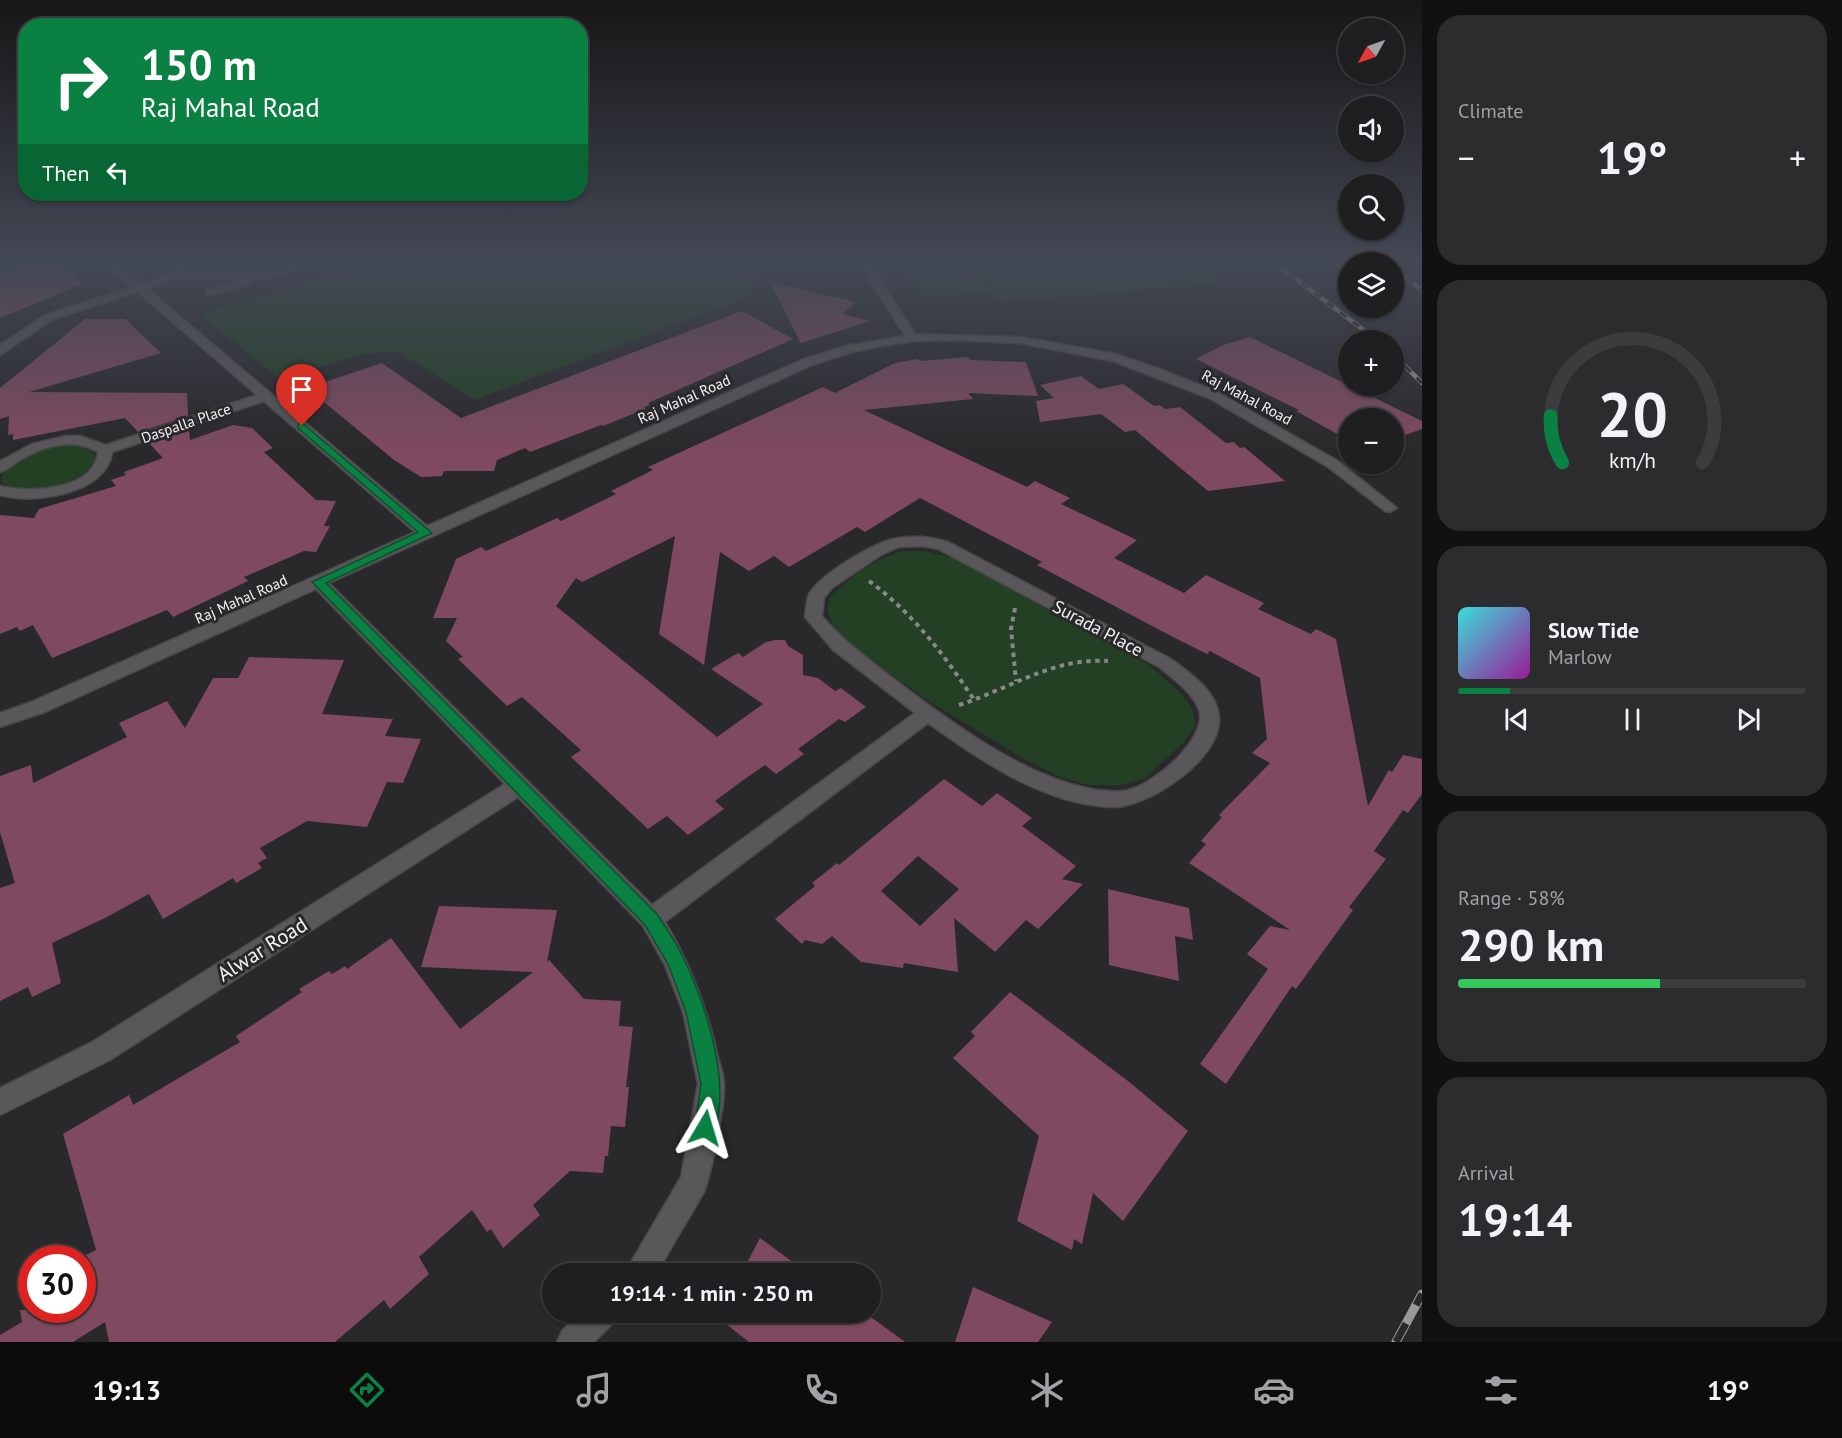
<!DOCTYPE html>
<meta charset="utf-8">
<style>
body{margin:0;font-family:"PT Sans",sans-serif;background:#2c2b2d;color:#f1f3f6;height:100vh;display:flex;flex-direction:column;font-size:22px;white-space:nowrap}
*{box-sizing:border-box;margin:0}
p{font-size:20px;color:#a1a2a5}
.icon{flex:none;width:33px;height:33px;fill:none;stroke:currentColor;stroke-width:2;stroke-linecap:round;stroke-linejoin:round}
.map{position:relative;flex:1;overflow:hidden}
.drawer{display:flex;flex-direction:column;gap:15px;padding:15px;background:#111012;width:420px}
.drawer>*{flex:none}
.guide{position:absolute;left:18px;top:18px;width:570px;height:183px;border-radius:24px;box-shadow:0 2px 4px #0004,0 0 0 2px #3c3c3e;background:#0b8043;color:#fff;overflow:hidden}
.needle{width:39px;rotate:230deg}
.buttons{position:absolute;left:1338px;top:18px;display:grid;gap:12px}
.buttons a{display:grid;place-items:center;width:66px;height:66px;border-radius:50%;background:#1f1e20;box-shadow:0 2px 4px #0004,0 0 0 2px #3c3c3e;font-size:30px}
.speed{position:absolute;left:18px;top:1245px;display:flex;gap:12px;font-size:30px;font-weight:700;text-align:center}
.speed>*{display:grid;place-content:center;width:78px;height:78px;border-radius:50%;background:#1f1e20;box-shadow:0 2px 4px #0004,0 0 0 2px #3c3c3e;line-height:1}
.speed .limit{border:9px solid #d22;background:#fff;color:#111}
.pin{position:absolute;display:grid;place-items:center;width:51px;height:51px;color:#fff;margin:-62px -26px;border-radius:50% 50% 50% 0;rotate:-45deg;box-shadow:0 0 6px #0007}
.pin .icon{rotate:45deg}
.me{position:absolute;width:66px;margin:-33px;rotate:7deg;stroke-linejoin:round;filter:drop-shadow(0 0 4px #0008)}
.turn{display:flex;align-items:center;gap:21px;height:126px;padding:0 24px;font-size:27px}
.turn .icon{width:78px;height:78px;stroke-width:2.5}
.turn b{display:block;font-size:42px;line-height:51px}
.then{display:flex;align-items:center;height:57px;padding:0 24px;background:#0003;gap:12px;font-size:22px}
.big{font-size:45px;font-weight:700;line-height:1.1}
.drawer .widget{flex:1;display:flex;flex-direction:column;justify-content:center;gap:9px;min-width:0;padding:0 21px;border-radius:24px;background:#2c2b2d}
.drawer .dial{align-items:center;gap:0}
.dial svg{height:156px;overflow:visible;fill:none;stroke:#3c3c3e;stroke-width:7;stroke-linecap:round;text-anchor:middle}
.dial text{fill:#f1f3f6;stroke:none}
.song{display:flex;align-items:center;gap:18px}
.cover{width:72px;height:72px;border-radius:9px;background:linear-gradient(135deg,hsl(180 70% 55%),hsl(300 70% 35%))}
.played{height:6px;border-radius:3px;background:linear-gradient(90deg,#0b8043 15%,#3c3c3e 15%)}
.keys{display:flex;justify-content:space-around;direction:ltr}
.heat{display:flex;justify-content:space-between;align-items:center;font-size:33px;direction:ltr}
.charge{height:9px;border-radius:4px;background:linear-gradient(90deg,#34c759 58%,#3c3c3e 0)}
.trip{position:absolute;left:542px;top:1263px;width:339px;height:60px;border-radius:30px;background:#1f1e20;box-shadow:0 2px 4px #0004,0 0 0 2px #3c3c3e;font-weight:700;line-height:60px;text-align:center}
.menu{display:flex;height:96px;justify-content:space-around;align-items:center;background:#0c0c0d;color:#a1a2a5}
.menu .icon{width:42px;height:42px}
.menu .selected{color:#0b8043}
.menu b{font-size:27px;color:#f1f3f6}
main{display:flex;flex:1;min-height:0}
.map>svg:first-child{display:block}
</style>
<main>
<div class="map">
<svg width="1422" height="1342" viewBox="0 0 1422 1342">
<rect width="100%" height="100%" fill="#29282a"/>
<g fill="#234024">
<path d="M 373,264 L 741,264 L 760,286 L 750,296 L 474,400 L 399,352 C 360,349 319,368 282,380 L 199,314 Z"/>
<polygon points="896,264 962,264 988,292 922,297"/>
<polygon points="965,264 1193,264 1220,283 1000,303"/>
<path d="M 61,445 L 73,445 L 90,449 L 96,458 C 86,486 11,504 1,480 C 5,456 41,449 61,445 Z"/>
<path d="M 904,551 L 926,551 L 956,559 L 1149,665 L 1179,691 L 1192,708 L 1196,725 L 1184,742 L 1144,779 L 1120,785 L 1088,785 L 1060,777 L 1023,758 L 927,700 L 857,650 L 833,627 L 828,611 L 829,598 C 851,576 873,559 904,551 Z"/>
</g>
<g fill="#7f4a5f" fill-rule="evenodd">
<polygon points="33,264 61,264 83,284 0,318 0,273"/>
<polygon points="770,282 856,302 842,314 870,321 801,343"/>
<polygon points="742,311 793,339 648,403 650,405 644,407 645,409 603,426 601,425 530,452 525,448 497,460 494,471 444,471 442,476 421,477 394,460 312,392 321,389 316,385 382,363 461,418"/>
<polygon points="85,319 125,319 161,353 29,392 187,393 188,416 138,432 125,418 13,440 13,434 8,435 9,416 0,419 0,388"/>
<polygon points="1250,337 1422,421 1422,429 1394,439 1394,418 1348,418 1348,440 1296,411 1299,410 1196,359 1223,345"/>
<polygon points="968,357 970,360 1026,362 1038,396 968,393 973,399 864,410 1027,487 1035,481 1070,498 1061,504 1137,540 1114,558 1184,593 1206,575 1264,603 1258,609 1311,634 1316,629 1336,639 1368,806 1389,770 1392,772 1403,755 1422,759 1422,794 1408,813 1403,810 1374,851 1386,859 1349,907 1353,910 1296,989 1292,986 1226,1084 1200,1064 1268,969 1247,954 1270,926 1290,930 1189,863 1206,844 1201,841 1222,817 1219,815 1270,763 1252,753 1267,739 1260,678 1210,651 1207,654 1171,636 1037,565 1042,562 920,498 865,532 857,527 789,567 774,556 749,571 720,552 704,665 659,634 675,536 582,582 576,578 556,606 717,737 763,704 711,669 738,653 743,657 766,642 775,640 785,640 788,646 803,655 803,675 818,678 835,691 841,688 866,707 845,722 839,719 798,749 804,754 776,774 765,765 742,781 715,801 724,809 688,835 667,816 648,829 571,757 581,750 522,697 507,706 458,659 463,657 446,641 457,618 433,618 456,559 481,547 486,551 557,518 561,521 616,494 611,491 653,470 648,467 823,387 835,393 895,363 918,359 921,361"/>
<polygon points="1081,376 1099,389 1123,384 1154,406 1160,405 1165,409 1180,407 1226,443 1234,442 1240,448 1244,447 1285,481 1208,491 1135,430 1125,432 1101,414 1040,422 1036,401 1054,398 1040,385"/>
<polygon points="233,425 252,428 273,448 264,452 316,500 336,501 324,526 330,526 316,552 304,551 244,577 248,581 173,617 167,610 52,658 33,625 20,631 17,627 0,634 0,515 34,518 39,509 116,486 111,480 126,475 124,472 163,458 148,442 189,429 190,440"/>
<polygon points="249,657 344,660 322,714 393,719 385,736 421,739 403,783 387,782 367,827 307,821 260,848 267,858 258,863 262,868 236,883 233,878 163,919 149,894 105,918 52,943 61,983 32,997 28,987 0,1001 0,888 15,883 0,832 0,776 31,765 33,783 127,737 119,723 167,701 185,728 213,678 238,678"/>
<path d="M 944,779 L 982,806 L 997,793 L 1032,818 L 1022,826 L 1076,866 L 1062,879 L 1083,884 L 1038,929 L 1026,920 L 995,952 L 954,918 L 958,972 L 904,963 L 903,968 L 861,962 L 832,936 L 822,944 L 805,940 L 802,944 L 775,919 L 815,886 L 812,883 L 837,863 L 839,865 ZM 918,856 L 959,889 L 920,926 L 881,891 Z"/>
<polygon points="1108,889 1189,908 1193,940 1175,936 1179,981 1109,965"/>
<polygon points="439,906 557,910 547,962 549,960 584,999 621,1001 619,1026 633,1027 626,1087 629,1087 625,1127 611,1126 608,1156 605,1156 603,1173 570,1171 533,1205 540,1215 503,1248 491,1229 487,1232 472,1210 419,1257 429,1274 390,1309 384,1300 335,1342 109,1342 105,1322 73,1342 0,1342 0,1335 22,1322 20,1310 82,1310 82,1257 96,1250 63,1134 129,1095 133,1105 240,1042 236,1036 302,992 299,989 329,971 332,974 345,966 347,969 391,938 460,1029 533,972 421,967"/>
<polygon points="1010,992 1128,1081 1188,1131 1123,1221 1093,1193 1082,1244 1074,1239 1072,1250 1017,1221 1039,1136 953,1058 975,1036 971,1032"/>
<polygon points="760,1238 809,1274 741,1274"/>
<polygon points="973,1287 1052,1322 1038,1342 955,1342"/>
<polygon points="719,1312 864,1312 905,1342 749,1342 717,1317"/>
</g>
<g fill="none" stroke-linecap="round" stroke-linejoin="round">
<defs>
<polygon id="lane" points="299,264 317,264 265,279 246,279 251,282 250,284 210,295 206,294 206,290 246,279 174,278 142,291 134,291 133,289 162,277 180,264 187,267 182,272 265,273"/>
<g id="street">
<path d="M 106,264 L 118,264 L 427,526 L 804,359 L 850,345 L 905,336 L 860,264 L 870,264 L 915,334 L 1020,337 L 1116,354 L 1162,370 L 1217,392 L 1338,461 L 1397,508 L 1390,512 L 1385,511 L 1328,467 L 1209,398 L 1113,361 L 1020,343 L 958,340 L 912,341 L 881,346 L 852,352 L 812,365 L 329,583 L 652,905 L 915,713 L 833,650 L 805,617 C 806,610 806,601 809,594 C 821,574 870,545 893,539 C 912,535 931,537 948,542 L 1171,659 C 1190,673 1217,691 1219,717 C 1223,758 1148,808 1112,807 C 1045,805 981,761 928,723 L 665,922 C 690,963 706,1006 717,1053 C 719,1063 724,1074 724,1084 C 725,1106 712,1171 704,1192 L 656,1274 L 624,1274 L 681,1177 L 698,1084 L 683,1012 L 665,965 L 643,926 L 518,797 L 110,1060 L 0,1115 L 0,1088 L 92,1042 L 505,784 L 316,589 L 45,712 L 0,727 L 0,713 L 31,702 L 415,532 L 264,401 L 112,452 C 108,494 32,505 0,495 L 0,486 C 29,493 94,491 98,452 C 73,437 44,446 20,460 C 13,464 8,470 0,472 L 0,461 L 32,444 L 66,436 L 80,436 L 106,445 L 257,395 L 138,292 L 53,319 L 0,355 L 0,345 L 45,315 L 132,287 ZM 922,546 L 938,549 L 1159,667 C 1173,679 1193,692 1199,710 C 1208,739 1154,784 1128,790 C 1119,793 1106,791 1097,790 C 1023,778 948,720 890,676 C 866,657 842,640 822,616 L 824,598 L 832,588 L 881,555 L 899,547 Z"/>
<polygon points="580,1312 617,1312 613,1323 594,1342 557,1342 562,1331"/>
</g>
</defs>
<use href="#lane" stroke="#484648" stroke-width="3"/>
<use href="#street" stroke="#484648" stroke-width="3"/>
<g stroke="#888789" stroke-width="4" stroke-dasharray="4.5 4.5" stroke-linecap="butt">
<path d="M 869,581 C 914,614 944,655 975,701"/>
<polyline points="1015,608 1011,629 1016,681"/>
<path d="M 959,705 C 1009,689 1054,657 1108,661"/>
</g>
<use href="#lane" fill="#595759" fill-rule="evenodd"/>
<use href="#street" fill="#595759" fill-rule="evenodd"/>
<defs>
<g id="rail-far1">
<polyline points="1276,264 1377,340"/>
<polyline points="1418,264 1422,267"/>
<polyline points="1394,269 1422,290"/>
<polyline points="1394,355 1422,383"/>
</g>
<polyline id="rail" points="1396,1342 1422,1294"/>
</defs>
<use href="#rail-far1" stroke="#99989a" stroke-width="4.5"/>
<use href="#rail" stroke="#99989a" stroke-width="9"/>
<use href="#rail-far1" stroke="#29282a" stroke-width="3" stroke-dasharray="8" stroke-linecap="butt"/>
<use href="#rail" stroke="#29282a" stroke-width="7" stroke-dasharray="21" stroke-linecap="butt"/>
</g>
<linearGradient id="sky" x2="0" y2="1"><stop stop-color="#171617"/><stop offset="0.58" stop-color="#434855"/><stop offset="1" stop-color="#434855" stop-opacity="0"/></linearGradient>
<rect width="1422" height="452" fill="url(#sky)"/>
<path fill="#0b8043" stroke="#07532c" stroke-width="1.5" d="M 302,423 L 432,533 L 326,583 L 657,914 C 666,928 676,942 683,957 C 705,1003 733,1085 713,1135 L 705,1138 L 698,1135 L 695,1128 L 701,1084 L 686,1012 L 668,964 L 645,925 L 312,582 L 418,532 L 298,428 L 298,424 Z"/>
<g text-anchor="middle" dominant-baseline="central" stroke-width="6" stroke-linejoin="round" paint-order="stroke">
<g font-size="15" fill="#f4f2f4" stroke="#29282a">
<text transform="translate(1247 397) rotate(28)">Raj Mahal Road</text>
<text transform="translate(684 399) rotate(-24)">Raj Mahal Road</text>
<text transform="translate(186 423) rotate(-19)">Daspalla Place</text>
<text transform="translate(241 599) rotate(-24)">Raj Mahal Road</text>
</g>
<g font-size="18" fill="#f4f2f4" stroke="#29282a">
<text transform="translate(1098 628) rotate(28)">Surada Place</text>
</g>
<g font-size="21" fill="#f4f2f4" stroke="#29282a">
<text transform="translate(262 949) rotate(-32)">Alwar Road</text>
</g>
</g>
</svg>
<div class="buttons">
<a><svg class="needle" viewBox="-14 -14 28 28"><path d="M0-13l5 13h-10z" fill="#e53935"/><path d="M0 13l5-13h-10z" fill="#a1a2a5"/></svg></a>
<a><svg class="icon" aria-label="sound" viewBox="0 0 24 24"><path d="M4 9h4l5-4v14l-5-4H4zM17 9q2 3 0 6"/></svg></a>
<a><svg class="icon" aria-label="search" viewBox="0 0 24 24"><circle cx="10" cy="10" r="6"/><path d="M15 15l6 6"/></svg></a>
<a><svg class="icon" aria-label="layers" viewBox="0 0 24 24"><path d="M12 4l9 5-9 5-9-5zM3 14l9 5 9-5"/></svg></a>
<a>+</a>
<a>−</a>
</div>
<div class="speed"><div class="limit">30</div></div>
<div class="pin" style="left:302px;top:426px;background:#d93025"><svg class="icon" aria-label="arrive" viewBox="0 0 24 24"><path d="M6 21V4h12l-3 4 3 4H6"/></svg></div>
<svg class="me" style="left:705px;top:1128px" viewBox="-20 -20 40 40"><path d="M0-17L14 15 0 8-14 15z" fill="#0b8043" stroke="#fff" stroke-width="4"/></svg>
<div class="trip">19:14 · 1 min · 250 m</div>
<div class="guide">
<div class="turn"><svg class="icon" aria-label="right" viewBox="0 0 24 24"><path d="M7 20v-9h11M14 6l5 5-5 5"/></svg><div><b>150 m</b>Raj Mahal Road</div></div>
<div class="then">Then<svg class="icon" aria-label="left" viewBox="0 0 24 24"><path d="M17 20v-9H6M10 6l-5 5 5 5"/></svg></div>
</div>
</div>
<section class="drawer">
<div class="widget"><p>Climate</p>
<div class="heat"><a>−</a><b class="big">19°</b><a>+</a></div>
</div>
<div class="widget dial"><svg viewBox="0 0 100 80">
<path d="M14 69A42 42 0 1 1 86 69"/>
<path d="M14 69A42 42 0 0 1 8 45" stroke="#0b8043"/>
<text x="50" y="56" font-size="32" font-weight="700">20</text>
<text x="50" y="72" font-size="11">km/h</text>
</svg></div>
<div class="widget">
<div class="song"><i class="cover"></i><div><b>Slow Tide</b><p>Marlow</p></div></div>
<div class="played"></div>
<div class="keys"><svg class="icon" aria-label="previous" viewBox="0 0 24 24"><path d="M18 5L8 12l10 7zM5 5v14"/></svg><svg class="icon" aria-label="pause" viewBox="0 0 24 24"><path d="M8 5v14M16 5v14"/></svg><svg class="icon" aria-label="next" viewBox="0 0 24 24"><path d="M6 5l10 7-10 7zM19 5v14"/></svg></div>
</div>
<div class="widget"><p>Range · 58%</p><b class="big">290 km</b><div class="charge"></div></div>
<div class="widget"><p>Arrival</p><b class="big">19:14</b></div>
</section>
</main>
<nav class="menu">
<b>19:13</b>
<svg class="icon selected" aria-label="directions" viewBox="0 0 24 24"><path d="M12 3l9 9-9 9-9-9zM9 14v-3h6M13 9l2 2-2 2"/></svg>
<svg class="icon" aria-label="music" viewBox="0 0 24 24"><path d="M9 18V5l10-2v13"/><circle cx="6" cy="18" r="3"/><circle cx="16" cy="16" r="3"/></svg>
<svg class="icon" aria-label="phone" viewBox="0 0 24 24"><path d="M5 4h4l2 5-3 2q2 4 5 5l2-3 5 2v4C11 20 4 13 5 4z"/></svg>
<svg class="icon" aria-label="climate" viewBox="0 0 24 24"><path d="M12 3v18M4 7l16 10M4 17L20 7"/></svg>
<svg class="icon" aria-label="car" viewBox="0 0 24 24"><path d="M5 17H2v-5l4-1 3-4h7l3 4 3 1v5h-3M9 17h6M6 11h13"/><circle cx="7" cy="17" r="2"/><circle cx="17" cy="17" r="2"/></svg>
<svg class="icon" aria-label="filters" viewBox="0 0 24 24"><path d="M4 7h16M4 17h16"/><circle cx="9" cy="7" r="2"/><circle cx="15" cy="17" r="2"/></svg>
<b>19°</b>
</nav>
